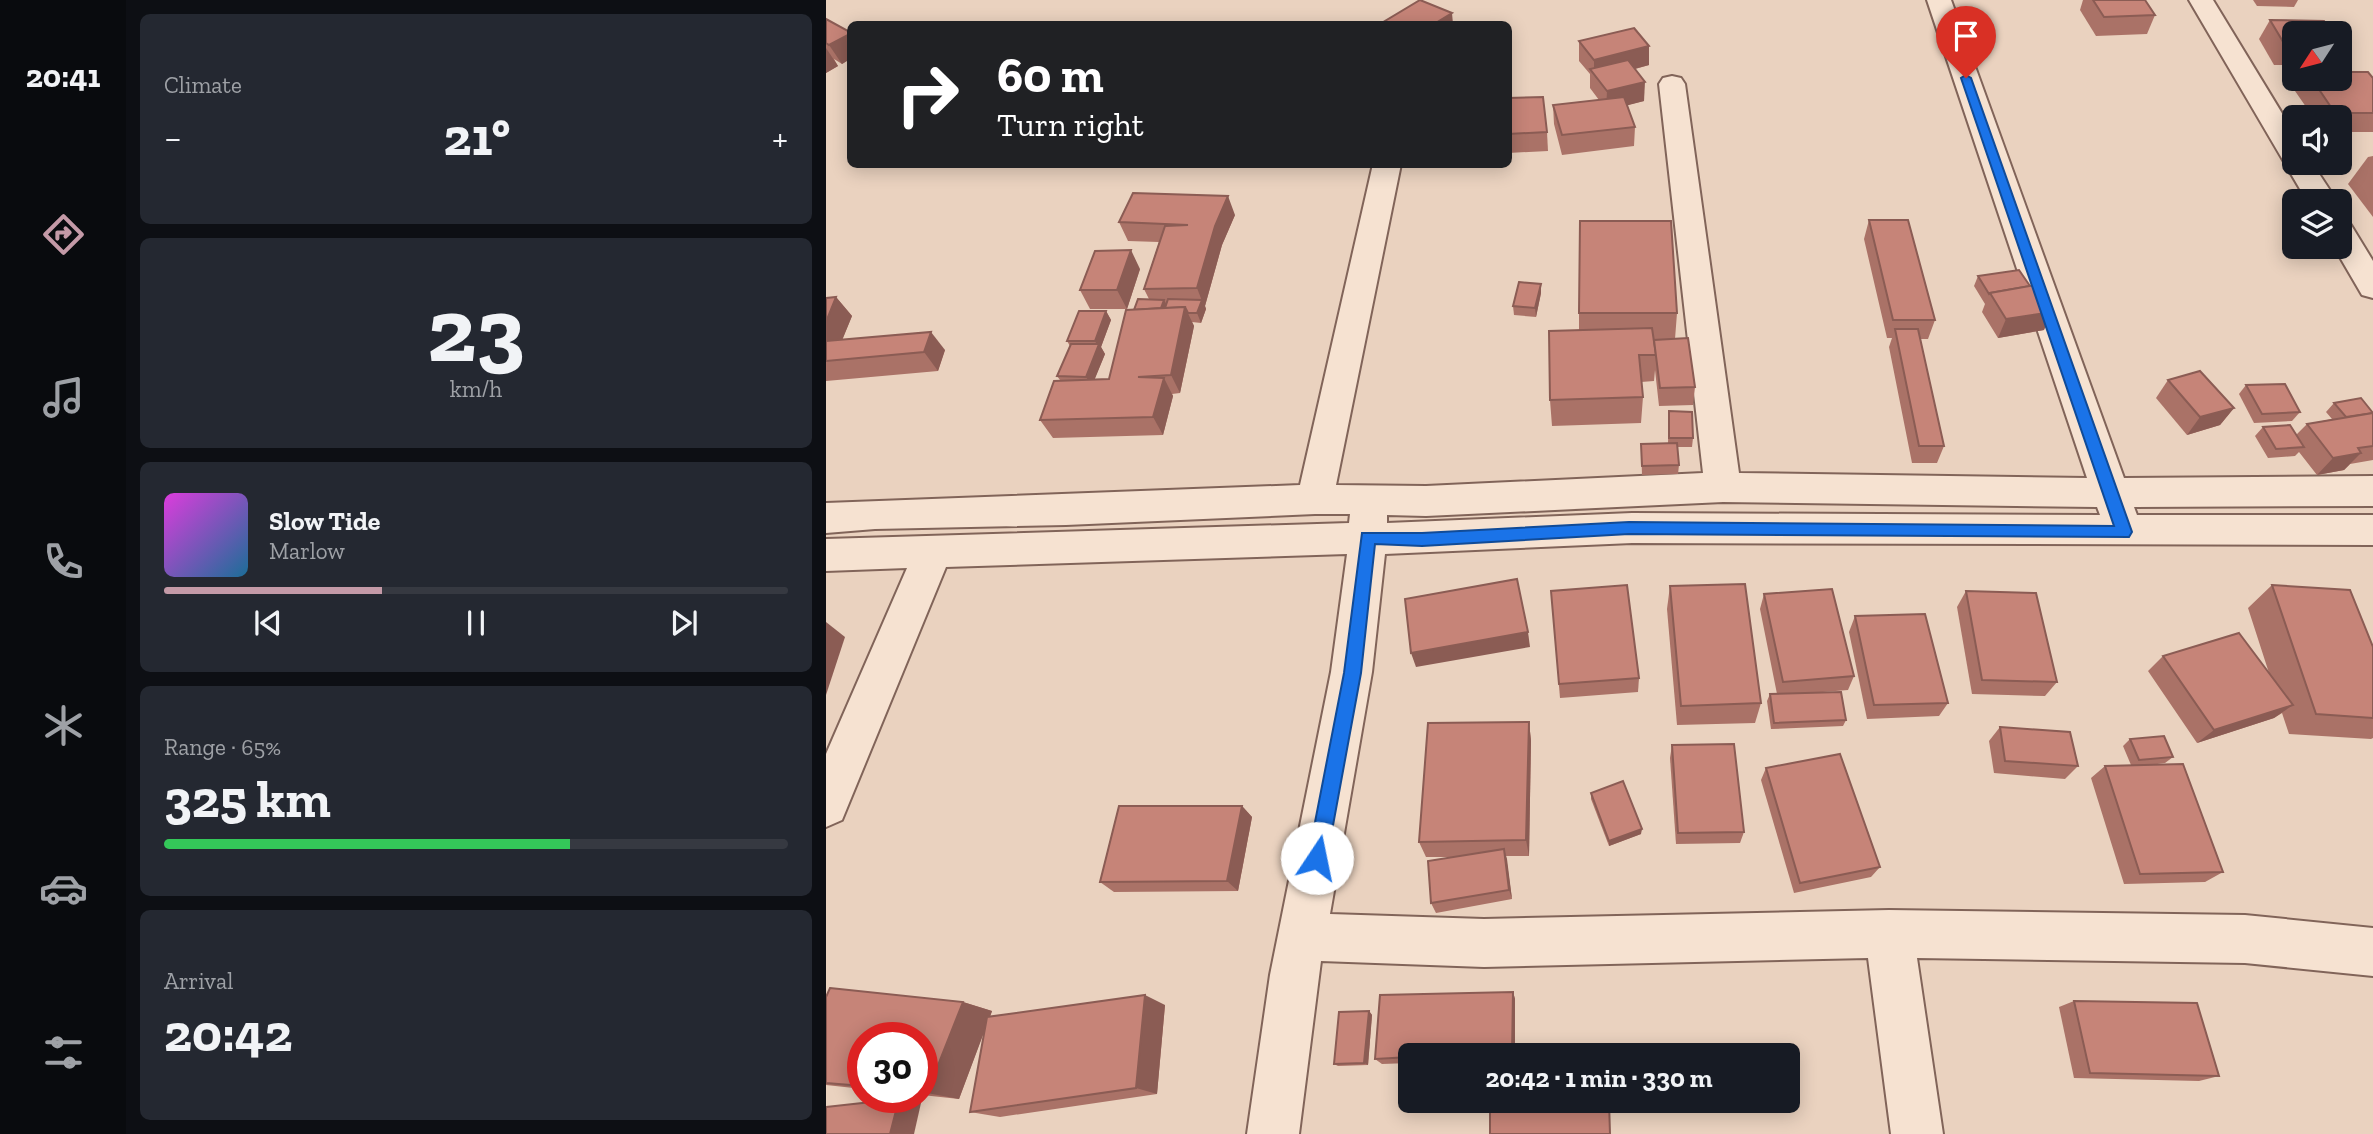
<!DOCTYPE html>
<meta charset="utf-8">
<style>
body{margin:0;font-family:"Zilla Slab",serif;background:#242831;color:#f1f3f6;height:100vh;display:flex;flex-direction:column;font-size:26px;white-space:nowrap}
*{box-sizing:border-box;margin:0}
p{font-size:23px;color:#9ea1a6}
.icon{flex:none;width:38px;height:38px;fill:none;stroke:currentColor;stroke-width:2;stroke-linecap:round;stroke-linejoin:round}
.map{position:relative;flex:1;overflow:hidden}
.panel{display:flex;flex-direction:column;gap:14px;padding:14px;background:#0d0f14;width:700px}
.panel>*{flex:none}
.hud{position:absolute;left:21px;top:21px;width:665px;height:147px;border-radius:10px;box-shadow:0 4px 18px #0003;background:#202124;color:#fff;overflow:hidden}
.needle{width:46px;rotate:234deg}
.buttons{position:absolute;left:1456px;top:21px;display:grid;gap:14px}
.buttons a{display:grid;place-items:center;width:70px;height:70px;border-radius:10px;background:#171b24;box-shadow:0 4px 18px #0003;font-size:35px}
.speed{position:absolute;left:21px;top:1022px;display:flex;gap:14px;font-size:35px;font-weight:700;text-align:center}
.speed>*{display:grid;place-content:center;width:91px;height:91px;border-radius:50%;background:#171b24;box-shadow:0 4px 18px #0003;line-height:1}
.speed .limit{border:10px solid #d22;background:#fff;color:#111}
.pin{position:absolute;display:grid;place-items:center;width:60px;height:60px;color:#fff;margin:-72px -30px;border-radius:50% 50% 50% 0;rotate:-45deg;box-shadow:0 0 7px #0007}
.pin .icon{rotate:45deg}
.me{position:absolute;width:77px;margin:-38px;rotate:11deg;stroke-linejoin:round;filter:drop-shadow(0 0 5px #0008)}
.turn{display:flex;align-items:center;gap:24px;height:147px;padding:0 35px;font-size:32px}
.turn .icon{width:91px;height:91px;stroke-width:2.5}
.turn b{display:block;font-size:49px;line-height:60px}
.big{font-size:52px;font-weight:800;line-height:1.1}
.panel .widget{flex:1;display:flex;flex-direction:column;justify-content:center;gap:10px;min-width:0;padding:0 24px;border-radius:10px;background:#242831}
.panel .dial{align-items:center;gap:0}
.dial b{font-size:91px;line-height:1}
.song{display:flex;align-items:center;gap:21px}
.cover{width:84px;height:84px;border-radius:10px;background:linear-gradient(135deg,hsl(300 70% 55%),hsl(200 70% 35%))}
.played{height:7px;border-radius:4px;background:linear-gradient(90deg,#c49aa7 35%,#363941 35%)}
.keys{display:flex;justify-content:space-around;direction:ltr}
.heat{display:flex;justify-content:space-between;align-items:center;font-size:38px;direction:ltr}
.charge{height:10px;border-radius:5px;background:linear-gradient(90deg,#34c759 65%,#363941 0)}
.trip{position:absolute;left:572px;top:1043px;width:402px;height:70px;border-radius:10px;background:#171b24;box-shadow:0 4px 18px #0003;font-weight:800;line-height:70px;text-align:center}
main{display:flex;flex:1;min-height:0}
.dock{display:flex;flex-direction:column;width:126px;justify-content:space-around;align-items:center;background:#090b0e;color:#9ea1a6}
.dock .icon{width:49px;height:49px}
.dock .on{color:#c49aa7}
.dock b{font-size:32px;color:#f1f3f6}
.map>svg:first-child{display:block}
</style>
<main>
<nav class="dock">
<b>20:41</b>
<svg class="icon on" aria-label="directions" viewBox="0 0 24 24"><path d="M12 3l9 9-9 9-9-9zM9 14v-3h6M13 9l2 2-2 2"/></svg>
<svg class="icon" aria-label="music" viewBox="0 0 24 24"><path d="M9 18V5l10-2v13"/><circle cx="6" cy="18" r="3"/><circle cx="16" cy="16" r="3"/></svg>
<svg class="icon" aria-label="phone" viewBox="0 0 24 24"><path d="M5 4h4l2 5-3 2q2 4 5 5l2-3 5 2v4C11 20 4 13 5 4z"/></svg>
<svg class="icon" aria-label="climate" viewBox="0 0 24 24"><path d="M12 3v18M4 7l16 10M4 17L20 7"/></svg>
<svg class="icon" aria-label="car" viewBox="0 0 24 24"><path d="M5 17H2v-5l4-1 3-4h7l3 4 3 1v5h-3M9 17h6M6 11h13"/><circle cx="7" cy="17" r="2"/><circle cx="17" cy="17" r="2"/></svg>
<svg class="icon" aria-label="filters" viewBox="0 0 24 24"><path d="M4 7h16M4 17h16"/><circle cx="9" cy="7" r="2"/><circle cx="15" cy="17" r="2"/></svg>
</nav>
<section class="panel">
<div class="widget"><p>Climate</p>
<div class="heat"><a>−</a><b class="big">21°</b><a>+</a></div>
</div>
<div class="widget dial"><b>23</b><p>km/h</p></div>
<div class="widget">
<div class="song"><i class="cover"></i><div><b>Slow Tide</b><p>Marlow</p></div></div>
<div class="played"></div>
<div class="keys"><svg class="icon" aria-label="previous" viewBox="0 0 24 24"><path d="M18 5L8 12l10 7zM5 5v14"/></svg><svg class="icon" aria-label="pause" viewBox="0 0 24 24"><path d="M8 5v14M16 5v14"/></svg><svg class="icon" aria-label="next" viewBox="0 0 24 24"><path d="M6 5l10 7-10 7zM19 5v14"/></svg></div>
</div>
<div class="widget"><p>Range · 65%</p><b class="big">325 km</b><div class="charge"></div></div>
<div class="widget"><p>Arrival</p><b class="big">20:42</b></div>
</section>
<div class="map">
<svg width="1547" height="1134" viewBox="0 0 1547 1134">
<rect width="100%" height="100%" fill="#ead2bf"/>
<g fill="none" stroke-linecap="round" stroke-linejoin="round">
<defs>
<g id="minor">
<path d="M 1101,0 L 1125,0 L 1298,478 L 1547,476 L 1547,506 L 1308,507 L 1311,515 L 1547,515 L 1547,545 L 806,543 L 559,554 L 546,672 L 504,914 L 658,919 L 1063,910 L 1419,915 L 1547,928 L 1547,976 L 1419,963 L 1091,958 L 1117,1134 L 1065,1134 L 1042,958 L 658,967 L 495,961 L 473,1134 L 421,1134 L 444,975 L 505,672 L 521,554 L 120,567 L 16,820 L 0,827 L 0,754 L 81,568 L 0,571 L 0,539 L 523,523 L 524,514 L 489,514 L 240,525 L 49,529 L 0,533 L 0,503 L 474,485 L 547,164 L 575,164 L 510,485 L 600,486 L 877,473 L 833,84 L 837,78 L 846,76 L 855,78 L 859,84 L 913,473 L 1261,478 ZM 897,502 L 1271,507 L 1274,515 L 806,513 L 561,523 L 561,515 L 600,516 Z"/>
<polygon points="1363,0 1387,0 1468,133 1468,163 1486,163 1511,201 1481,201"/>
<polygon points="1514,222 1525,225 1547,261 1547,298 1536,295 1508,247 1514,247"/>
</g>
</defs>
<use href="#minor" stroke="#816459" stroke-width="4"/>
<use href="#minor" fill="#f6e2d1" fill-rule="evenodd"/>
</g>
<g fill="#aa7267">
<polygon points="1257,0 1319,0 1329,15 1321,34 1270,36 1254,10"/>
<polygon points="1427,0 1472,0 1468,7 1431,6"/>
<polygon points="0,19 24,32 24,59 16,64 8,59 12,66 0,73"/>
<polygon points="1444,20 1468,33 1468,65 1448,65 1433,39"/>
<polygon points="753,41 823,65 809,69 818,101 801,105 809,127 808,146 736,155 728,124 727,105 773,100 764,88 764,74 753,61"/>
<polygon points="1547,78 1547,132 1514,132 1514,117 1487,117 1469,91 1476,79"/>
<polygon points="682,98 721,132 722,151 682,153"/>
<polygon points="1547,156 1547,217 1522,184 1542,157"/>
<polygon points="409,215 396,245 379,306 380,309 375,323 366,322 368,326 354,393 346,394 347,396 337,435 227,438 214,420 234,380 231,376 244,346 241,341 280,311 285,320 275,347 279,354 268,380 283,379 308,310 323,299 318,289 333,242 302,241 293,222"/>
<polygon points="1043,220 1109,320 1102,339 1094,339 1118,446 1111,463 1086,463 1063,347 1066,338 1061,338 1038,239"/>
<polygon points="314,269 301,309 264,309 254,290"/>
<polygon points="1152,276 1218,330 1172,338 1156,312 1159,304 1148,286"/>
<polygon points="715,293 710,317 688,315 687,306"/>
<polygon points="10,297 26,316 16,340 119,350 112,371 0,381 0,298"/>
<polygon points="753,313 851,313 849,339 869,387 867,405 833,406 829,370 828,381 815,382 817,397 815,423 726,426 724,400 753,330"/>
<polygon points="1342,380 1408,408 1394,425 1361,435 1330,398"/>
<polygon points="1420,385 1474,412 1466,421 1428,423 1413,394"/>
<polygon points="1508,403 1547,412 1547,460 1524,464 1518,470 1491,475 1473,452 1469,456 1442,458 1429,436 1437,427 1470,435 1481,424 1506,419 1500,412"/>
<polygon points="843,411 867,438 866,447 851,447 853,465 852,474 816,475 815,444 842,443"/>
<polygon points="1446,585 1547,647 1547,738 1545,739 1463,734 1456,713 1448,718 1371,743 1322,671 1337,656 1443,673 1422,608"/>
<polygon points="844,586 935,703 929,723 851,725 841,609"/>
<polygon points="725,591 813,678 812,692 734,698"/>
<polygon points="1140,591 1231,682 1219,696 1146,694 1131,607"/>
<polygon points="938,594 1028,676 1022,690 997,692 1020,720 1017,726 945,729 941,701 944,694 951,694 934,609"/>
<polygon points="1029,616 1122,703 1113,716 1041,719 1023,632"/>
<polygon points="703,722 705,741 703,856 680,856 686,899 610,913 605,903 629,857 600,857 593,842"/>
<polygon points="1174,727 1252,766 1239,779 1168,773 1163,741"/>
<polygon points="1304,739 1347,757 1339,763 1324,765 1397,872 1379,882 1298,884 1265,778 1279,766 1305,765 1297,746"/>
<polygon points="846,745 918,832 914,843 850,844 844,758"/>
<polygon points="940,768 1054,867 1045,877 968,893 935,780"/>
<polygon points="765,793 815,834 783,846 765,799"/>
<polygon points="416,806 426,817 412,891 288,892 274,882"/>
<polygon points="687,992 689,999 689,1055 584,1055 584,1063 556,1064 549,1059"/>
<polygon points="0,997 137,1002 166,1011 164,1017 339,1005 331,1094 174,1117 144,1112 159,1029 133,1099 96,1095 96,1038 37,1038 37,1089 0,1085"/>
<polygon points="1248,1001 1393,1076 1373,1081 1248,1078 1233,1007"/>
<polygon points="543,1011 546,1015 542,1065 512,1066 508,1064"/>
</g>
<g fill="#8b5c54">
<polygon points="626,13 627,24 608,24"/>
<polygon points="24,34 24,59 16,64 3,45"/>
<polygon points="823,46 823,65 771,79 768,75 768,60"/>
<polygon points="0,48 12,66 0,73"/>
<polygon points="819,82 818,101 780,111 781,91"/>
<polygon points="402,196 409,215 396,245 379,306 380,309 375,323 371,313 376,301 371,288 389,226"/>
<polygon points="305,250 314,269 301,309 291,290"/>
<polygon points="715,284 715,293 710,317 709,308"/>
<polygon points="10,297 26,316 8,360 0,351 0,322"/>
<polygon points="338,300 343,309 332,317"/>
<polygon points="359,307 368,326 354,393 345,375"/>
<polygon points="280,311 285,320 275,347 279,354 266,386 260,377 272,347 269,341"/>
<polygon points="1227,312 1218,330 1172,338 1180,319"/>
<polygon points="105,332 119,350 112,371 98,352"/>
<polygon points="338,378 347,396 337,435 327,417"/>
<polygon points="1408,408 1394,425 1361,435 1374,417"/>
<polygon points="1535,453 1518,470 1491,475 1507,458"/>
<polygon points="0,622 19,637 0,695"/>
<polygon points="702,632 704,647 590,667 585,653"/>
<polygon points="1467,705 1448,718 1371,743 1388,730"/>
<polygon points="703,722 705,741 703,856 700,840"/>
<polygon points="416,806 426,817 412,891 401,881"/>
<polygon points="816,829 815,834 783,846 783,841"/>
<polygon points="678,849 681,859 686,899 683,890"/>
<polygon points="687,992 689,999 689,1055 687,1055 686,1054"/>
<polygon points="319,995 339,1005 331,1094 310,1088"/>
<polygon points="137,1002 166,1011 133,1099 101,1093"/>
<polygon points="543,1011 546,1015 542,1065 538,1063"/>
<polygon points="73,1099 95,1103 88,1134 64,1134"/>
</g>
<g fill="#c68478" stroke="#8b5c54" stroke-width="2">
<polygon points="594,0 626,13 608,24 554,24"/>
<polygon points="1267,0 1319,0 1329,15 1278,17"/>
<polygon points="0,19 24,32 24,34 3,45 0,43"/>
<polygon points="1444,20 1498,21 1506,33 1468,33 1468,46 1459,45"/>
<polygon points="808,28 823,46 768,60 753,41"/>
<polygon points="802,60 819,82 781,91 764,69"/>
<polygon points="1514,72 1542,72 1547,78 1547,113 1509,113 1486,79 1514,79"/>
<polygon points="717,97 721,132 682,134 682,98"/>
<polygon points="798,97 809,127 736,135 727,105"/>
<polygon points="307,193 402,196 389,226 371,288 318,289 339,226 362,225 293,222"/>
<polygon points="1043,220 1082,220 1109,320 1067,320"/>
<polygon points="754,221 845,221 851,313 753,313"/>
<polygon points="305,250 291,290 254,290 269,251"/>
<polygon points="1193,270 1204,286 1164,293 1163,294 1152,276"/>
<polygon points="693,282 715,284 709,308 687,306"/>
<polygon points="1209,285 1227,312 1180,319 1164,293"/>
<polygon points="10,297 0,322 0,298"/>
<polygon points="312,299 338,300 335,308 308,310"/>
<polygon points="342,299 376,300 371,313 362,313 359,307 339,308"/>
<polygon points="359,307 345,375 312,377 338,378 327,417 214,420 228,381 283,379 300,310"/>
<polygon points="253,311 280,311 269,341 241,341"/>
<polygon points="826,328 830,355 813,355 817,397 724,400 723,331"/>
<polygon points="1069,329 1092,329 1118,446 1093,446"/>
<polygon points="105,332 98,352 0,361 0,341"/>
<polygon points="862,338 869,387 834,388 828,340"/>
<polygon points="245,344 273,344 260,377 231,376"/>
<polygon points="1374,371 1408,408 1374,417 1342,380"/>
<polygon points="1459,384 1474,412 1436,414 1420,385"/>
<polygon points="1535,398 1547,413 1520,417 1508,403"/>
<polygon points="843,411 866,412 867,438 843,438"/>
<polygon points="1547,413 1547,446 1532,448 1535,453 1507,458 1481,424"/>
<polygon points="1464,425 1478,447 1450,449 1437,427"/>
<polygon points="851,443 853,465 816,466 815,444"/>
<polygon points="691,579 702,632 585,653 579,599"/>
<polygon points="919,584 935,703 855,706 844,586"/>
<polygon points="801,585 813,678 733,684 725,591"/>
<polygon points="1446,585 1524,590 1547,647 1547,718 1490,714"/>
<polygon points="1006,589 1028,676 957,682 938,594"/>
<polygon points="1140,591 1210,593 1231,682 1156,680"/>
<polygon points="1099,614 1122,703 1048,705 1029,616"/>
<polygon points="1413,633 1467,705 1388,730 1337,656"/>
<polygon points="1015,692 1020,720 948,723 944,694"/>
<polygon points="703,722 700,840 593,842 602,723"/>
<polygon points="1174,727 1244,732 1252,766 1179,761"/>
<polygon points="1338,736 1347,757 1313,760 1304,739"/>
<polygon points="908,744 918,832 852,833 846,745"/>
<polygon points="1014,754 1054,867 974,883 940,768"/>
<polygon points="1357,764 1397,872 1314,874 1279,766"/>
<polygon points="797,781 816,829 783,841 765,793"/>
<polygon points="293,806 416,806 401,881 274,882"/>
<polygon points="678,849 683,890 605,903 602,861"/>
<polygon points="4,988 137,1002 101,1093 96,1093 96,1038 37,1038 37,1086 0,1083 0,997"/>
<polygon points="687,992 686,1054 643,1055 584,1055 584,1057 549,1059 554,995"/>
<polygon points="319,995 310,1088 144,1112 161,1017"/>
<polygon points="1248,1001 1371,1003 1393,1076 1264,1073"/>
<polygon points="543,1011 538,1063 508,1064 513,1012"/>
<polygon points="73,1099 64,1134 0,1134 0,1107"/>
<polygon points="664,1101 783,1101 784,1134 664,1134"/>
</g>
<polygon fill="#1a73e8" stroke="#114b97" stroke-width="2" points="1140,75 1145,78 1306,532 1303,537 803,534 596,546 549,544 535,673 501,858 498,864 491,867 485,864 482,858 518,673 536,533 596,533 803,522 1288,526 1135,78"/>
</svg>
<div class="buttons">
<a><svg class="needle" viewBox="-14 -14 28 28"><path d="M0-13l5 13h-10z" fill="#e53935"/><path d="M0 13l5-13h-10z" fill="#9ea1a6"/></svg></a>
<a><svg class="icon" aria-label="sound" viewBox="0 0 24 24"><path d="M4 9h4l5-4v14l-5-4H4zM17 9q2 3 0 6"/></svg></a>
<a><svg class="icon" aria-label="layers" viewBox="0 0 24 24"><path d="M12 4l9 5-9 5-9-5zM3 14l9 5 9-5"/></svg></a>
</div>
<div class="speed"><div class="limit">30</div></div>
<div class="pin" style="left:1140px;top:78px;background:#d93025"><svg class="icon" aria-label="arrive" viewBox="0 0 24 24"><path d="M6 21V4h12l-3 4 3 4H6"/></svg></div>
<svg class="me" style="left:491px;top:858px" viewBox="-20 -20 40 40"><circle r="19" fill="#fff"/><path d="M0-13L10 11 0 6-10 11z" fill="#1a73e8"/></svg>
<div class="trip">20:42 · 1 min · 330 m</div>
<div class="hud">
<div class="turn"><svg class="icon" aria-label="right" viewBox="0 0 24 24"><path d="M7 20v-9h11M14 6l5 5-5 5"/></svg><div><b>60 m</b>Turn right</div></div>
</div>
</div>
</main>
